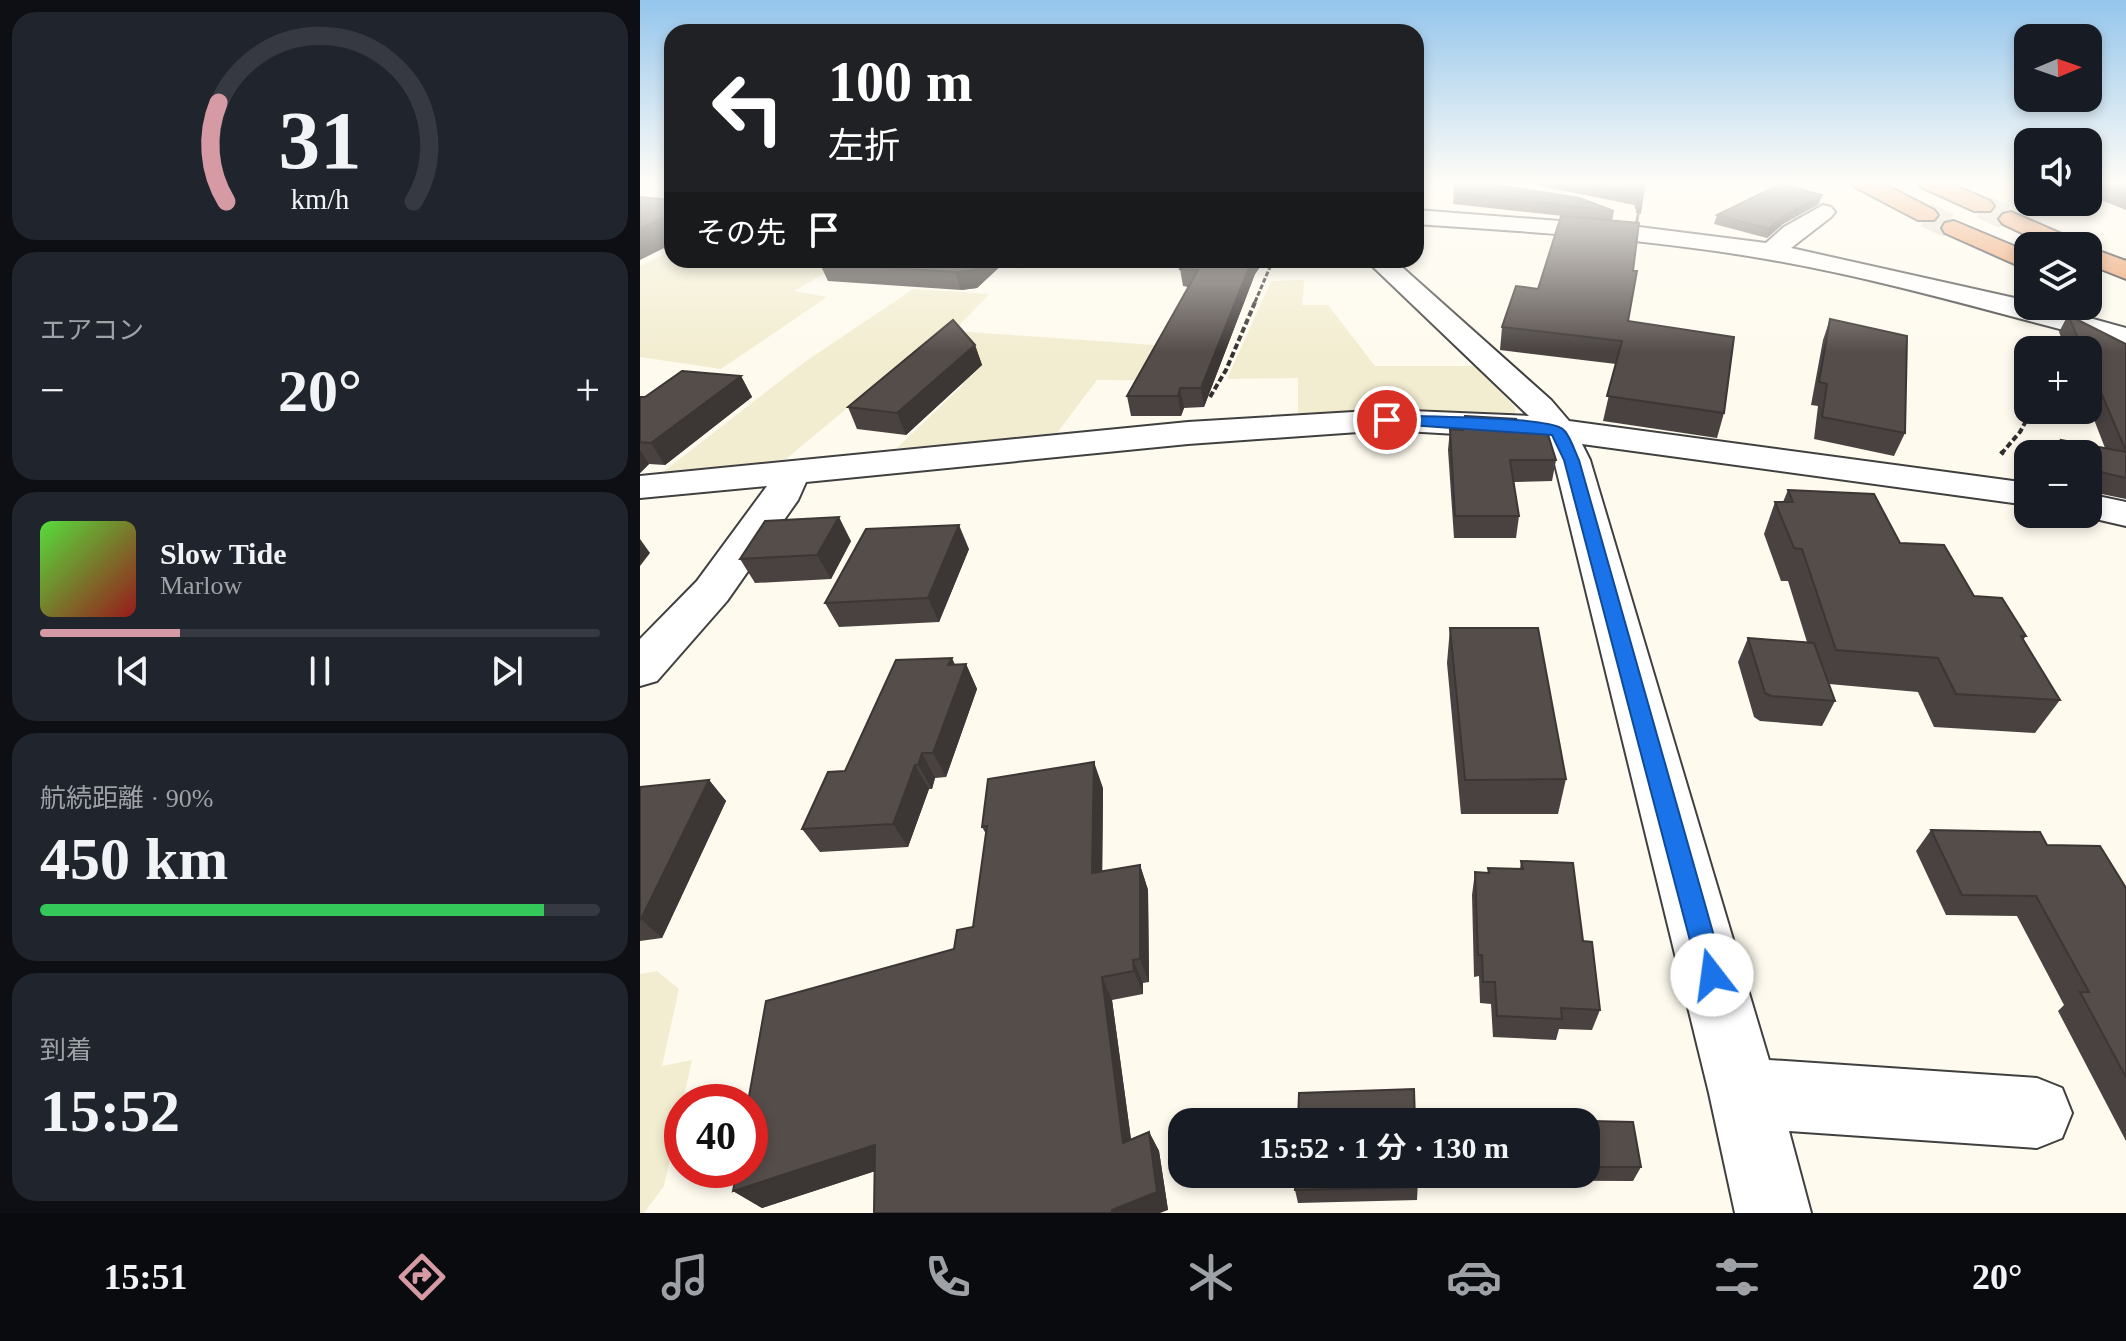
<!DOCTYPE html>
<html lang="ja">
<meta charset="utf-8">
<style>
body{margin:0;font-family:"Times New Roman","Noto Sans JP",serif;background:#20242c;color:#f1f3f6;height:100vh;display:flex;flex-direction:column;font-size:30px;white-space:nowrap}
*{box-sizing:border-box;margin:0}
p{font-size:26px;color:#9ea1a6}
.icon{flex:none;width:44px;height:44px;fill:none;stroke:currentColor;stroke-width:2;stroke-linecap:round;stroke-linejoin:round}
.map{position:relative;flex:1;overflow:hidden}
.details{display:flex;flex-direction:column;gap:12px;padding:12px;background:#0d0f14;width:640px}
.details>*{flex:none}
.hud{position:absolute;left:24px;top:24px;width:760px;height:244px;border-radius:24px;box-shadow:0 4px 12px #0003;background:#202124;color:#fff;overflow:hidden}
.needle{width:52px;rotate:88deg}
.fabs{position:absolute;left:1374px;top:24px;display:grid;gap:16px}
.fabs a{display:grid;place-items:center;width:88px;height:88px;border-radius:16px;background:#171b24;box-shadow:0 4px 12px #0003;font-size:40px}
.speed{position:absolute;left:24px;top:1084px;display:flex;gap:16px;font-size:40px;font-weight:700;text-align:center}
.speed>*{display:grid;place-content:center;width:104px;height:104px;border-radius:50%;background:#171b24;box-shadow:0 4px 12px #0003;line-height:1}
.speed .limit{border:12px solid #d22;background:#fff;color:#111}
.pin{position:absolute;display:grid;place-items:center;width:68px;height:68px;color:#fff;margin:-34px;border:4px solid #fff;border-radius:50%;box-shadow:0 2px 8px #0007}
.me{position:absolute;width:88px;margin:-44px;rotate:345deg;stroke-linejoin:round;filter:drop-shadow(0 0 6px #0008)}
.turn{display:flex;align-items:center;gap:28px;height:168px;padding:0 32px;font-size:36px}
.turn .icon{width:104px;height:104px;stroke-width:2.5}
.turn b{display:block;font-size:56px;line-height:68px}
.then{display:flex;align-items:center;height:76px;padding:0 32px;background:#0003;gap:16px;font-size:30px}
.big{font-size:60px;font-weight:600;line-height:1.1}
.details .widget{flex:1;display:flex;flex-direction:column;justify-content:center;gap:12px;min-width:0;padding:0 28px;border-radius:24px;background:#20242c}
.details .dial{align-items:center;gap:0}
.dial svg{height:208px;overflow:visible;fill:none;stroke:#363941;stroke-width:7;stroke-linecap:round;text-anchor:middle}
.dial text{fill:#f1f3f6;stroke:none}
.song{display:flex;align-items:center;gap:24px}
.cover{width:96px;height:96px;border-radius:12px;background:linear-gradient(135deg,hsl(110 70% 55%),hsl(0 70% 35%))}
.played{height:8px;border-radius:4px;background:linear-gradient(90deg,#d59aa3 25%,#363941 25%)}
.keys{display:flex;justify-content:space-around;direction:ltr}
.heat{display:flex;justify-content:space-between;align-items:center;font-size:44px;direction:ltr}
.charge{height:12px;border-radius:6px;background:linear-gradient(90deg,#34c759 90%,#363941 0)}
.trip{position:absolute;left:528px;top:1108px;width:432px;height:80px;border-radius:24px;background:#171b24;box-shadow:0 4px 12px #0003;font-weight:600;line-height:80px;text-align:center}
.dock{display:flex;height:128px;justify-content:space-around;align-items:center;background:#090b0e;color:#9ea1a6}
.dock .icon{width:56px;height:56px}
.dock .selected{color:#d59aa3}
.dock b{font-size:36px;color:#f1f3f6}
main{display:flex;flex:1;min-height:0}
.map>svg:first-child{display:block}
</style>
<main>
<section class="details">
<div class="widget dial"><svg viewBox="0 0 100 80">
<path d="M14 69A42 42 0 1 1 86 69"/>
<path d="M14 69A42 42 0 0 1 11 31" stroke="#d59aa3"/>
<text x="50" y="56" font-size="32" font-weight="700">31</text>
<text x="50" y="72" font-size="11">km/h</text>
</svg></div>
<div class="widget"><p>エアコン</p>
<div class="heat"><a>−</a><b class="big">20°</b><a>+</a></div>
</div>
<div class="widget">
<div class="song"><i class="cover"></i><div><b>Slow Tide</b><p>Marlow</p></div></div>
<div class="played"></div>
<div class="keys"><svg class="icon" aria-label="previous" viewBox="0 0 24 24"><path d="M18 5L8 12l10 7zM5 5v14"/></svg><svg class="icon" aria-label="pause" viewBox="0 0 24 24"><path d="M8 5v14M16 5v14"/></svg><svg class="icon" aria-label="next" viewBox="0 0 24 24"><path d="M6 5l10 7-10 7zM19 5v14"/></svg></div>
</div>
<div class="widget"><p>航続距離 · 90%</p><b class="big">450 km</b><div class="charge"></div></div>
<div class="widget"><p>到着</p><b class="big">15:52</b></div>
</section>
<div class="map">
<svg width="1486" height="1213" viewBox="0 0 1486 1213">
<rect width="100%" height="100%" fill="#fefaee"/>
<g fill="#f2edd0">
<polygon points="32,251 32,260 208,260 154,291 187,297 81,369 0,357 0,266"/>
<polygon points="664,280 662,305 688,305 735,366 835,366 875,407 875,413 868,417 761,411 658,414 658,378 587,379 631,281"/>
<polygon points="273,289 349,294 314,331 585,350 567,381 457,380 414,437 257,448 324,384 241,380 146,459 75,470 19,475 162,364"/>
<polygon points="17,971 39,989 22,1066 52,1060 24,1186 4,1213 0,1213 0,974"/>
</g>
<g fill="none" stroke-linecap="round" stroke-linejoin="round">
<g stroke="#dad6cc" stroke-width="25" stroke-dasharray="25 12" stroke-linecap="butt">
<polyline points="1342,206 1371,219"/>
<polyline points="1286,215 1314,228"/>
</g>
<defs>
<g id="minor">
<path d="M 1183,205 L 1191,207 L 1195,212 L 1191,217 L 1151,248 L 1388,301 L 1388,306 L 1406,306 L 1486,328 L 1486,346 C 1368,317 1252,281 1132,260 C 1015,239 895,232 776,224 L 776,210 L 999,227 L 1126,243 L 1144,227 Z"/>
<polygon points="726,260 754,260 911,400 929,421 1388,483 1388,505 942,444 950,460 1129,1060 1397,1078 1422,1088 1432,1113 1422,1138 1397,1148 1149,1131 1171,1213 1095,1213 1069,1093 914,460 904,439 747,430 548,444 166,482 158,500 87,601 17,681 0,686 0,639 57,581 127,486 0,498 0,476 548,422 747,410 889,416"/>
<polygon points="1448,494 1486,502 1486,526 1434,514 1448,514"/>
</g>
<g id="highway">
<polygon points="1212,182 1240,182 1294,210 1298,215 1294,220 1278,220 1215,187"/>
<polygon points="1278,182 1307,182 1350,201 1354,206 1350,211 1334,211 1281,187"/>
<polygon points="1371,212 1438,241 1442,246 1409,246 1363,224 1359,219 1363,214"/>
<polygon points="1314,221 1388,252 1388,270 1305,233 1302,228 1305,223"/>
<polygon points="1448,247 1486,261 1486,279 1448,264"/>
</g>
</defs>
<use href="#minor" stroke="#404040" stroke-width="4"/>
<use href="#highway" stroke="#1e1e1e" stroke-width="4"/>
<polyline stroke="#2f2f2f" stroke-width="3" stroke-dasharray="5 2" stroke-linecap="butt" points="615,302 633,260"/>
<g stroke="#2f2f2f" stroke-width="4" stroke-dasharray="6 3" stroke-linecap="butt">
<polyline points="570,397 586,370 616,300"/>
<polyline points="1361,454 1380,432 1392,410"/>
</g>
<polyline stroke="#2f2f2f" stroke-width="5" stroke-dasharray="7 4" stroke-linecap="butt" points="1361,454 1363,452"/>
<use href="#minor" fill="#fff" fill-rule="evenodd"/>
<use href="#highway" fill="#ea965f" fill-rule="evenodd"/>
</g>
<g fill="#494240">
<polygon points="873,182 1005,182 998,223 988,321 1084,413 1077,438 963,421 976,364 860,350 862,327 898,289 923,216 813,204 814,193 974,211 972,221 995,223 997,213 994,205 887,183"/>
<polygon points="1448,182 1486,182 1486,210 1448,195"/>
<polygon points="1179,204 1143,224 1127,238 1074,224 1077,215"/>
<polygon points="367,260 337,288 321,290 188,281 180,264"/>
<polygon points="434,260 625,260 615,274 564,407 544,408 541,416 491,416 487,396 548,287 543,286 540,269 542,265"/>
<polygon points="1428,315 1486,344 1486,499 1452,492 1448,499 1448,454 1413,454 1421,440 1465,448 1448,404 1448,350 1426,350 1419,332"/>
<polygon points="1190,319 1265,433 1254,456 1174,439 1178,406 1171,405 1183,340"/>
<polygon points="335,345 342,365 266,435 217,429 208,407"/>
<polygon points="101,376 112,397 25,465 9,464 0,473 0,397 5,397"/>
<polygon points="875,424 916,460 912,481 874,482 879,516 876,538 814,538 808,450 810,429 823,430"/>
<polygon points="1148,490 1260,543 1334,596 1386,636 1383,640 1420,700 1395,733 1294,727 1278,692 1189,684 1195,701 1182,726 1120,721 1114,717 1098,662 1108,638 1167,642 1148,581 1141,581 1124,534 1135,502 1143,502"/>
<polygon points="211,541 191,579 115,583 100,559"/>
<polygon points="329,549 299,622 199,627 185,603"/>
<polygon points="810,628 926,779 918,814 821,814 807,663"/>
<polygon points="326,664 337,689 306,777 295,778 292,789 289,789 268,847 180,852 162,829 205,771 315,665"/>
<polygon points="69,780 86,801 22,938 0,941 0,787"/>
<polygon points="463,788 462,871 500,865 508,890 509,982 503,983 503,994 472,1000 491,1139 509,1132 519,1151 528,1210 235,1171 122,1208 93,1191 333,927 346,834 342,827"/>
<polygon points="1291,830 1407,845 1486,888 1486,1141 1418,1011 1424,1005 1377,916 1306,915 1276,851"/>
<polygon points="881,861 943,941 960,1010 952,1030 919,1029 916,1040 853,1037 851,1004 840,1003 839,976 834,977 832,895 835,872 848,872 848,868 880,869"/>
<polygon points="946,1122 1001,1167 993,1181 778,1180 777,1200 658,1203 655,1190 656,1174 946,1174"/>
</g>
<g fill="#3c3634">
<polygon points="1182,195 1179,204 1143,224 1127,238 1129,229 1145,215"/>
<polygon points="32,214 32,244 0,260 0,228"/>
<polygon points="343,260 367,260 337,288 321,290 315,272"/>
<polygon points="612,260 625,260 615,274 564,407 561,388"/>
<polygon points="335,345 342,365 266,435 257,413"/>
<polygon points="101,376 112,397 25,465 11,443"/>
<polygon points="540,388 544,408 541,416 538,396"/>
<polygon points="0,450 9,464 0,473"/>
<polygon points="199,517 211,541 191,579 177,555"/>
<polygon points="319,525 329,549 299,622 288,598"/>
<polygon points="0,539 10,553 0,566"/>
<polygon points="312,658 321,678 326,664 337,689 306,777 293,753 308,665"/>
<polygon points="282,753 295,778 292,789 278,765"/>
<polygon points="454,762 463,788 462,898 452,873"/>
<polygon points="275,765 289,789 268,847 253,824"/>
<polygon points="69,780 86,801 22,938 1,919"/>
<polygon points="500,865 508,890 509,982 500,959"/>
<polygon points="493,960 503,983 503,994 494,971"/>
<polygon points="462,977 472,1000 494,1162 483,1143"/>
<polygon points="509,1132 519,1151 528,1210 520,1213 472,1213 472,1210"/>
<polygon points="235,1145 257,1164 122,1208 93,1191"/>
</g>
<g fill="#554d4a" stroke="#3c3634" stroke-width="2">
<polygon points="816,182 837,182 939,198 974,211 814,193"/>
<polygon points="936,182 1005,182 1000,213 997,212 1001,206 996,194"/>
<polygon points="1141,184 1182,195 1145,215 1129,229 1077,215"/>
<polygon points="0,197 32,200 32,214 0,228"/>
<polygon points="921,216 999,223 993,271 997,271 988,321 1094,337 1084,413 967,396 982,341 862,327 876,286 898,289"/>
<polygon points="186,260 343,260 332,270 315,272 180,264"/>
<polygon points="546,260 612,260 561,388 540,388 538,396 487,396 558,270 540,269"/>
<polygon points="1428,315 1486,344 1486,451 1448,362 1448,350 1443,350"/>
<polygon points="1190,319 1267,336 1265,433 1182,417 1187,384 1179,382"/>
<polygon points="313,320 335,345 257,413 208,407"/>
<polygon points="42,371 101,376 11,443 0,442 0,397 5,397"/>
<polygon points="825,416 876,419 875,424 905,425 916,460 870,460 879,516 815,516 810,429 823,430"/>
<polygon points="1421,440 1486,452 1486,478 1461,472 1457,475 1457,485 1448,483 1448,454 1425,454"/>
<polygon points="1148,490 1234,494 1260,543 1304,545 1334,596 1362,598 1386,636 1381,636 1420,700 1316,694 1298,658 1196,650 1162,549 1154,548 1135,502 1153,502"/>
<polygon points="199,517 177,555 100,559 125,521"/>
<polygon points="319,525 288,598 185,603 226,529"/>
<polygon points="810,628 898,628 926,779 825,780"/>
<polygon points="1108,638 1174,643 1195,701 1131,696 1125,693"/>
<polygon points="312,658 308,665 326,664 293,753 282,753 278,765 275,765 253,824 162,829 188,772 205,771 256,660"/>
<polygon points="454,762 452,873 500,865 500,959 493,960 494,971 462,977 483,1143 509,1132 517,1192 472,1210 472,1213 234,1213 235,1145 93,1191 97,1170 110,1170 110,1102 108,1102 126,1001 314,949 317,930 333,927 347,826 342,827 348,779"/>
<polygon points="69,780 1,919 0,920 0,787"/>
<polygon points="1291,830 1400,832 1407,845 1460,846 1486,888 1486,1077 1440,992 1449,992 1396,896 1322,895"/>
<polygon points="881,861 933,863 943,941 952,942 960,1010 921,1008 922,1019 857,1016 855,982 843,982 842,955 838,955 835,872 849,873 848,868 883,869"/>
<polygon points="774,1089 775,1122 658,1122 659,1093"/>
<polygon points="859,1119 993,1122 1001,1167 946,1167 946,1122 778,1122"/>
<polygon points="656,1174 777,1174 778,1187 655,1190"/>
</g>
<linearGradient id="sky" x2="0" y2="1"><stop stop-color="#94c5ec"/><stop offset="0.52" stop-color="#fffdf7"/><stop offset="1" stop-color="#fffdf7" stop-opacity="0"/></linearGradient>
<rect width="1486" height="352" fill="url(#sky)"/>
<path fill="#1a73e8" stroke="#114b97" stroke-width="2" d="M 747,415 C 779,417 900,416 921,428 C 929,432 935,452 939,460 L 1085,975 L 1082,984 L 1072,988 L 1063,984 L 1059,975 L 924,460 L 912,435 L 742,423 L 742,417 Z"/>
</svg>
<div class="fabs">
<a><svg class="needle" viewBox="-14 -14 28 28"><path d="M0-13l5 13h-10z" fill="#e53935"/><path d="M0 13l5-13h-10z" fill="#9ea1a6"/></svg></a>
<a><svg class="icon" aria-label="sound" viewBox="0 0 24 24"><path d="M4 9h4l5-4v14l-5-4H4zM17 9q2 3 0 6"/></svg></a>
<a><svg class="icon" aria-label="layers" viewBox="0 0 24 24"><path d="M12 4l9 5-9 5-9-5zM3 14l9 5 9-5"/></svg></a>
<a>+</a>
<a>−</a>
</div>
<div class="speed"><div class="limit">40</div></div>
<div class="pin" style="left:747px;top:420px;background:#d93025"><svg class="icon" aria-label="arrive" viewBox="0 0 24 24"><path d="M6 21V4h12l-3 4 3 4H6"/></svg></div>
<svg class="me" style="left:1072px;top:975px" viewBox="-20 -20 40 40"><circle r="19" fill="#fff"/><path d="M0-13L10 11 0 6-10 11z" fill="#1a73e8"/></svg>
<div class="trip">15:52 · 1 分 · 130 m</div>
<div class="hud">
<div class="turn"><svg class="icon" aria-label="left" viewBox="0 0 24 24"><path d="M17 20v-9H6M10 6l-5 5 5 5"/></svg><div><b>100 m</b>左折</div></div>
<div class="then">その先<svg class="icon" aria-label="arrive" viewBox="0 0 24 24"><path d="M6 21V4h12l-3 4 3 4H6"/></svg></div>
</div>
</div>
</main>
<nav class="dock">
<b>15:51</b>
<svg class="icon selected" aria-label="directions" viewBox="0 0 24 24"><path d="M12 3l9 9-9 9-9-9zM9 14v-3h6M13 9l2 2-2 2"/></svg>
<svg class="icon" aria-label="music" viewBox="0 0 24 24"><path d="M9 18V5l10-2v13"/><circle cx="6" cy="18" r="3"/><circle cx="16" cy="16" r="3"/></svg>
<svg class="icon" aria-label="phone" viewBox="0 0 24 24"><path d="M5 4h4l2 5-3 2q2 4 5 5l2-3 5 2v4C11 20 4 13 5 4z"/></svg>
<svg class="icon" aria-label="climate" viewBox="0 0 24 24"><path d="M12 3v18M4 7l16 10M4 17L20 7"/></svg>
<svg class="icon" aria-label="car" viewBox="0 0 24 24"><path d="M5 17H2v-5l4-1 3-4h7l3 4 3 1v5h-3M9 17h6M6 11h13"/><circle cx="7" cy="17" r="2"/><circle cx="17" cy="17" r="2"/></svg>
<svg class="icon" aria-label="filters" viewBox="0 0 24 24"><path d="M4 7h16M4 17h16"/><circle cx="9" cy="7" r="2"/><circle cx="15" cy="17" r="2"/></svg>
<b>20°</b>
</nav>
